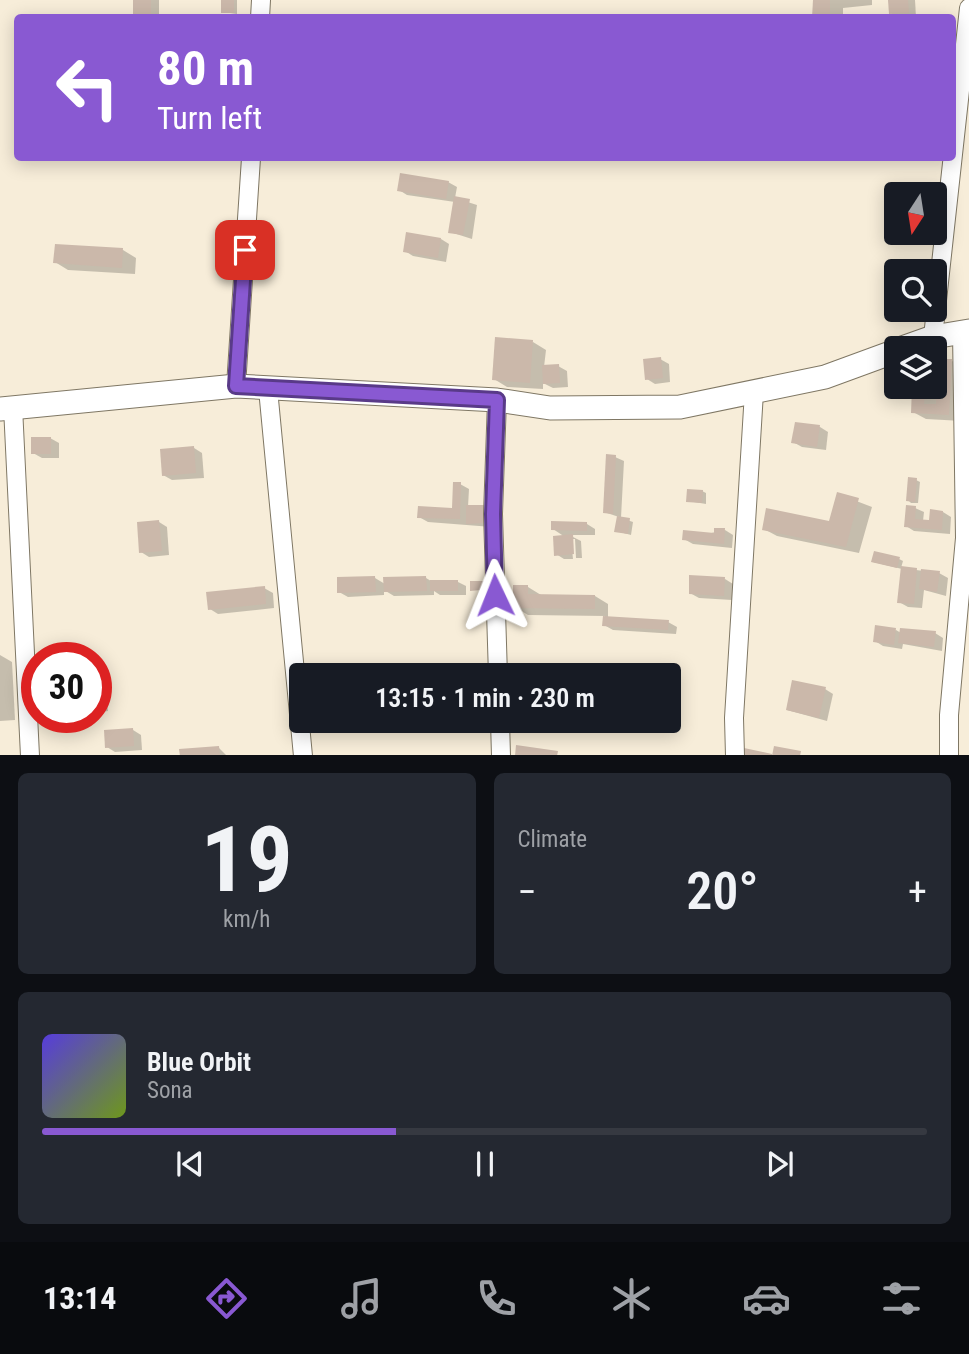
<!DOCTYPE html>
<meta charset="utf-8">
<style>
body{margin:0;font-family:"Roboto Condensed",sans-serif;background:#242831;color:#f1f3f6;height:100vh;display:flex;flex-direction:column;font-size:26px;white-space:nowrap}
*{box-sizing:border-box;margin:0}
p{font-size:23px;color:#9ea1a6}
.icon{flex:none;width:38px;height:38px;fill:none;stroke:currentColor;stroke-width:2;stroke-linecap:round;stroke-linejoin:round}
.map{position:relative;height:755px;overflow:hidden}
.panel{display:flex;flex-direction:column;gap:18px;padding:18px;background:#0d0f14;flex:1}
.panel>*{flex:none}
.top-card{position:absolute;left:14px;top:14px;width:942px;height:147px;border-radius:7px;box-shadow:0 4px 18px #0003;background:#8959d2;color:#fff;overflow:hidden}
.needle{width:46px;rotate:192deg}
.tools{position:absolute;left:884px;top:182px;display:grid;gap:14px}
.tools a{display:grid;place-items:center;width:63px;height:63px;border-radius:7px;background:#171b24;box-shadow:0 4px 18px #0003;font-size:35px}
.speed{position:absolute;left:21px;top:642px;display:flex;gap:14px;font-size:35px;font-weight:700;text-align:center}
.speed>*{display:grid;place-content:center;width:91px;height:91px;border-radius:50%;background:#171b24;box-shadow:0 4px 18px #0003;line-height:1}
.speed .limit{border:10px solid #d22;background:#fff;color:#111}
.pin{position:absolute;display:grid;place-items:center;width:60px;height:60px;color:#fff;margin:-30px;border-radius:14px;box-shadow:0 4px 10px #0006}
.me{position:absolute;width:77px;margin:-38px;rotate:358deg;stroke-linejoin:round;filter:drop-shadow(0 0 5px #0008)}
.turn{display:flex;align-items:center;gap:24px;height:147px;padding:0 28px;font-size:32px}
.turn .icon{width:91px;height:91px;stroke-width:2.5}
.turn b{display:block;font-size:49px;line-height:60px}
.big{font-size:52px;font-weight:600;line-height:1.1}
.panel .card{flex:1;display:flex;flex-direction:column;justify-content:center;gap:10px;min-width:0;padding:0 24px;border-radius:10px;background:#242831}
.panel .dial{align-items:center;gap:0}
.dial b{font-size:91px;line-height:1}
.song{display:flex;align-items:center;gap:21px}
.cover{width:84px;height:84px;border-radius:10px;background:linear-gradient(135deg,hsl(250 70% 55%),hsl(80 70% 35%))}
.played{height:7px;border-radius:4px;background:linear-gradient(90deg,#8959d2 40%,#363941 40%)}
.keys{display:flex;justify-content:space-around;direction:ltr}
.heat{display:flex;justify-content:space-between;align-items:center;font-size:38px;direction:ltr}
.panel .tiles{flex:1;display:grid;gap:18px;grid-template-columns:1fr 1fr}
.card:last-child{grid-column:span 2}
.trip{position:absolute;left:289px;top:663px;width:392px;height:70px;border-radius:7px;background:#171b24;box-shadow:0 4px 18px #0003;font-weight:600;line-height:70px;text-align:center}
.tab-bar{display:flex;height:112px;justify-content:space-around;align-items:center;background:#090b0e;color:#9ea1a6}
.tab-bar .icon{width:49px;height:49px}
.tab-bar .active{color:#8959d2}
.tab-bar b{font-size:32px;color:#f1f3f6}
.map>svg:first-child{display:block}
</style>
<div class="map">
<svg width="969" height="756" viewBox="0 0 969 756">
<rect width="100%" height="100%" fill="#f7edd9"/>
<g fill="#0003">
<rect x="135" y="0" width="24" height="18"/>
<polygon points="222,0 237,0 237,14 223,12"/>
<polygon points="814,0 872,0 872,5 843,8 843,18 814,18"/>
<polygon points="890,0 915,0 916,17 898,18 891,13"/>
<polygon points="448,182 457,187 455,198 477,205 472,239 450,232 455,202 407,195 399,190"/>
<polygon points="441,239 449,244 446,262 413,256 405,251"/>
<polygon points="123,250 136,258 135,274 68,270 55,262"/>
<polygon points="533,342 546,350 544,367 558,366 567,371 568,387 553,388 543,383 543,389 507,387 494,379"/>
<polygon points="660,359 669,364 670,382 655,384 647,379"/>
<polygon points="952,361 965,369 962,421 926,419 913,412 914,387 934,387 934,365 940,368"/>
<polygon points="796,424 820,427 828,432 826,450 802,447 793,442"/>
<polygon points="50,438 59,443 59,458 42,458 33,453"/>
<polygon points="194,448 202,453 204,478 172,480 163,475"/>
<polygon points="615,457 624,461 621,518 633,522 631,535 616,531 619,517 604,512"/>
<polygon points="916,480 920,482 918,503 911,503 908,500"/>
<polygon points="460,484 469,489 468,507 483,507 492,511 492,527 428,522 419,517 453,509"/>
<polygon points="702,491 706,493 706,504 688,501"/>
<polygon points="838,494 872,507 859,553 777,536 764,529 830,523"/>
<polygon points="915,508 924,512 923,521 930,522 943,512 951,517 950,534 914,531 906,526"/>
<polygon points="159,522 167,527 169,555 149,557 141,552"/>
<polygon points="587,524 595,529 595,535 569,535 581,541 582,558 576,558 575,539 571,539 573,559 564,559 556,554 565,537 553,529"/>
<polygon points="725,530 733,535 732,548 693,544 684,539"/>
<polygon points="899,559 903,561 901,568 939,573 948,578 946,596 924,590 922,608 908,607 899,602 902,569 873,562"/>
<polygon points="375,578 385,584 426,578 431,581 458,582 466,586 466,595 440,595 434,591 434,595 394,596 384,590 384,595 348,597 339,592"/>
<polygon points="725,579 733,584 732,600 699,598 690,593"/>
<polygon points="528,587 541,595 595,596 608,604 608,618 668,622 677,627 676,634 613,630 604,625 605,616 528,615 515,607"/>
<polygon points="264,588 273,593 274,608 218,614 210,609"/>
<polygon points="896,630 901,633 935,633 943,638 942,651 903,644 902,649 883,646 875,641"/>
<polygon points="0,655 12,662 15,720 0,721"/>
<polygon points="96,673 104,677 108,711 96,713"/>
<polygon points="825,689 833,694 827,721 787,710"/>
<polygon points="619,721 659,721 664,724 663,730"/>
<polygon points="133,730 141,735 142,750 115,752 107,747"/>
<polygon points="218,747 227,756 181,756"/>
</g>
<g fill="#cbb8aa">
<rect x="133" y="0" width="18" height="18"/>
<rect x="221" y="0" width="13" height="13"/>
<polygon points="813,0 830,0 830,18 812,18"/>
<polygon points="888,0 908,0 909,13 889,14"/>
<polygon points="400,173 449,181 446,199 397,191"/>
<polygon points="454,196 470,199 463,235 448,233"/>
<polygon points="406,232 441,238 438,258 403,252"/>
<polygon points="55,244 123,248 122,268 53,263"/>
<polygon points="495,337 533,340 530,383 492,380"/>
<polygon points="661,357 663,378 645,380 643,359"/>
<polygon points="938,359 952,359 949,415 911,413 912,387 925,387 924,404 936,404"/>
<polygon points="559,364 560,383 543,384 542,365"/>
<polygon points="795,422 820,425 817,447 791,443"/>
<rect x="31" y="437" width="20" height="17"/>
<polygon points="194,446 196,473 162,476 160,449"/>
<polygon points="606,454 616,455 613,514 603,513"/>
<polygon points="908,477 917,478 915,502 906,501"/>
<polygon points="453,482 461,482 460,519 417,518 418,506 452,508"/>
<polygon points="687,489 703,490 702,503 686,502"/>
<polygon points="837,492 859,498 846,547 762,530 766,508 829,521"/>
<polygon points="466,505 484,505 484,523 466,524"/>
<polygon points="906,505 916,506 915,519 929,520 930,509 943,511 942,530 904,527"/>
<polygon points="617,516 630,518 628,534 614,532"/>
<polygon points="159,520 162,551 139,553 137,522"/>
<polygon points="551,521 587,522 587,531 551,530"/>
<polygon points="714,528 725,528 724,544 682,540 683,530 714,533"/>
<polygon points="573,534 574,554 554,556 553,536"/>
<polygon points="874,551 900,557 897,568 871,562"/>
<polygon points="901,566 917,568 914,604 897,603"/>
<polygon points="921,569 940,571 937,592 919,589"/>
<polygon points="689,575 725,577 724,596 689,594"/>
<polygon points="375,576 376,592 337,593 337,577"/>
<polygon points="426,576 427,591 384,592 383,577"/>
<rect x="430" y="580" width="28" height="11"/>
<polygon points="470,581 488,581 488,613 481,613 481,590 470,591"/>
<polygon points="513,585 528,585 528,594 595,595 595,609 513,608"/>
<polygon points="265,586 266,604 208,610 206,592"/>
<polygon points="603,616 669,620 668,630 602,626"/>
<polygon points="875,625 896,628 894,645 873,642"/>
<polygon points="900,628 936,631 934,647 898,643"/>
<polygon points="792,680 826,687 819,718 786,710"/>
<polygon points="133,728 134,746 105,748 104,730"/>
<polygon points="516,745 558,751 557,756 515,756"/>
<polygon points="219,746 220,756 180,756 179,749"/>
<polygon points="774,746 801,751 800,756 772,756"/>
<polygon points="744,748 772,754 772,756 742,756"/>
</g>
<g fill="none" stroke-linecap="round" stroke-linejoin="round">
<defs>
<g id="minor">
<polyline points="260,18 261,0"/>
<polyline points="933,337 969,8"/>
<polyline points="236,386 251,158"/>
<polyline points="268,389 303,756"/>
<polyline points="497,400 493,514 498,676"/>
<polyline points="13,407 30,756"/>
<polyline points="500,721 501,756"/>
<polyline points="735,756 734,718 754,392"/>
<polyline points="949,756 949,715 965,538 962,332"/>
</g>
<g id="tertiary">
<polyline points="902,348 933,337 969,331"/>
<polyline points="0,409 236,386 497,400 550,408 680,407 825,377 896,351"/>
</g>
</defs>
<use href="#minor" stroke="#7f7764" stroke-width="20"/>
<use href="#tertiary" stroke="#7f7764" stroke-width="25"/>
<use href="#minor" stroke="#fff" stroke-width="18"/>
<use href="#tertiary" stroke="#fff" stroke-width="23"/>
</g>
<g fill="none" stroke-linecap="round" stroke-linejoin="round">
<defs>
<polyline id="route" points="245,250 236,386 497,400 493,514 495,595"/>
</defs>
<use href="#route" stroke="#593a88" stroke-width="18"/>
<use href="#route" stroke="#8959d2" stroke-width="12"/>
</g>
</svg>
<div class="tools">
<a><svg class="needle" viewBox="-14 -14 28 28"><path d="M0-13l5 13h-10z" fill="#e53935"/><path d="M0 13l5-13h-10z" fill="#9ea1a6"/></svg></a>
<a><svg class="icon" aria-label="search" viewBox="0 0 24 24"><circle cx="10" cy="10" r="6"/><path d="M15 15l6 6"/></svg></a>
<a><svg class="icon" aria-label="layers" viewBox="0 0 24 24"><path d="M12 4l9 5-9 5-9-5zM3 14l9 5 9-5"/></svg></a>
</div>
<div class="speed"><div class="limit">30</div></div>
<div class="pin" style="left:245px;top:250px;background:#d93025"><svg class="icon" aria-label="arrive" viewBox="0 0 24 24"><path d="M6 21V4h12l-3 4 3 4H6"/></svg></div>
<svg class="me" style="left:495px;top:595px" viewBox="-20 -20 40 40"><path d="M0-17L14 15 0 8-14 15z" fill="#8959d2" stroke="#fff" stroke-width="4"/></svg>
<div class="trip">13:15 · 1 min · 230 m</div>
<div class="top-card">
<div class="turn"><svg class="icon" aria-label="left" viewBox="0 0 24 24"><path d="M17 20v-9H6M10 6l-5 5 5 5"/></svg><div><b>80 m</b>Turn left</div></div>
</div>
</div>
<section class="panel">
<div class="tiles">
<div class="card dial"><b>19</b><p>km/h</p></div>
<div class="card"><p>Climate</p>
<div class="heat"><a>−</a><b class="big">20°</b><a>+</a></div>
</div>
<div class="card">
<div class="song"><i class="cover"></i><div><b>Blue Orbit</b><p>Sona</p></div></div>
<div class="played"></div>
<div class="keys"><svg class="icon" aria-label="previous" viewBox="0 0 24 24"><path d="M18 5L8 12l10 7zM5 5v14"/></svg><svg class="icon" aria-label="pause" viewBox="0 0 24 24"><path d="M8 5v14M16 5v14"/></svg><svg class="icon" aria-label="next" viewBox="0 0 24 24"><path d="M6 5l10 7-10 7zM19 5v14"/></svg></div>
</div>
</div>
</section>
<nav class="tab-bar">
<b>13:14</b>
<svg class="icon active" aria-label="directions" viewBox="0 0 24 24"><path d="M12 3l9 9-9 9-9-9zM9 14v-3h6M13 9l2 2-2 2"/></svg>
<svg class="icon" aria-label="music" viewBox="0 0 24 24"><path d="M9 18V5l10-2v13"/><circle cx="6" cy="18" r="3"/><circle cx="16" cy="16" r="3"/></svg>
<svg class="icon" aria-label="phone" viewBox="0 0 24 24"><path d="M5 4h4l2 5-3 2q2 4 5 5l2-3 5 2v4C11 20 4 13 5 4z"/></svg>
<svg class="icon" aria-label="climate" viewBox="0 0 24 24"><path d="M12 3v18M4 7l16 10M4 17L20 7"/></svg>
<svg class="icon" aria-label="car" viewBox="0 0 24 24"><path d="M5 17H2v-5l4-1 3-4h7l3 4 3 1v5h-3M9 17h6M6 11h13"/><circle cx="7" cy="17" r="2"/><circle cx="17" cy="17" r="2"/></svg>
<svg class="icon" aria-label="filters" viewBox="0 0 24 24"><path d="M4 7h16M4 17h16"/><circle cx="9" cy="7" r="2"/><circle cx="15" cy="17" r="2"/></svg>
</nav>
